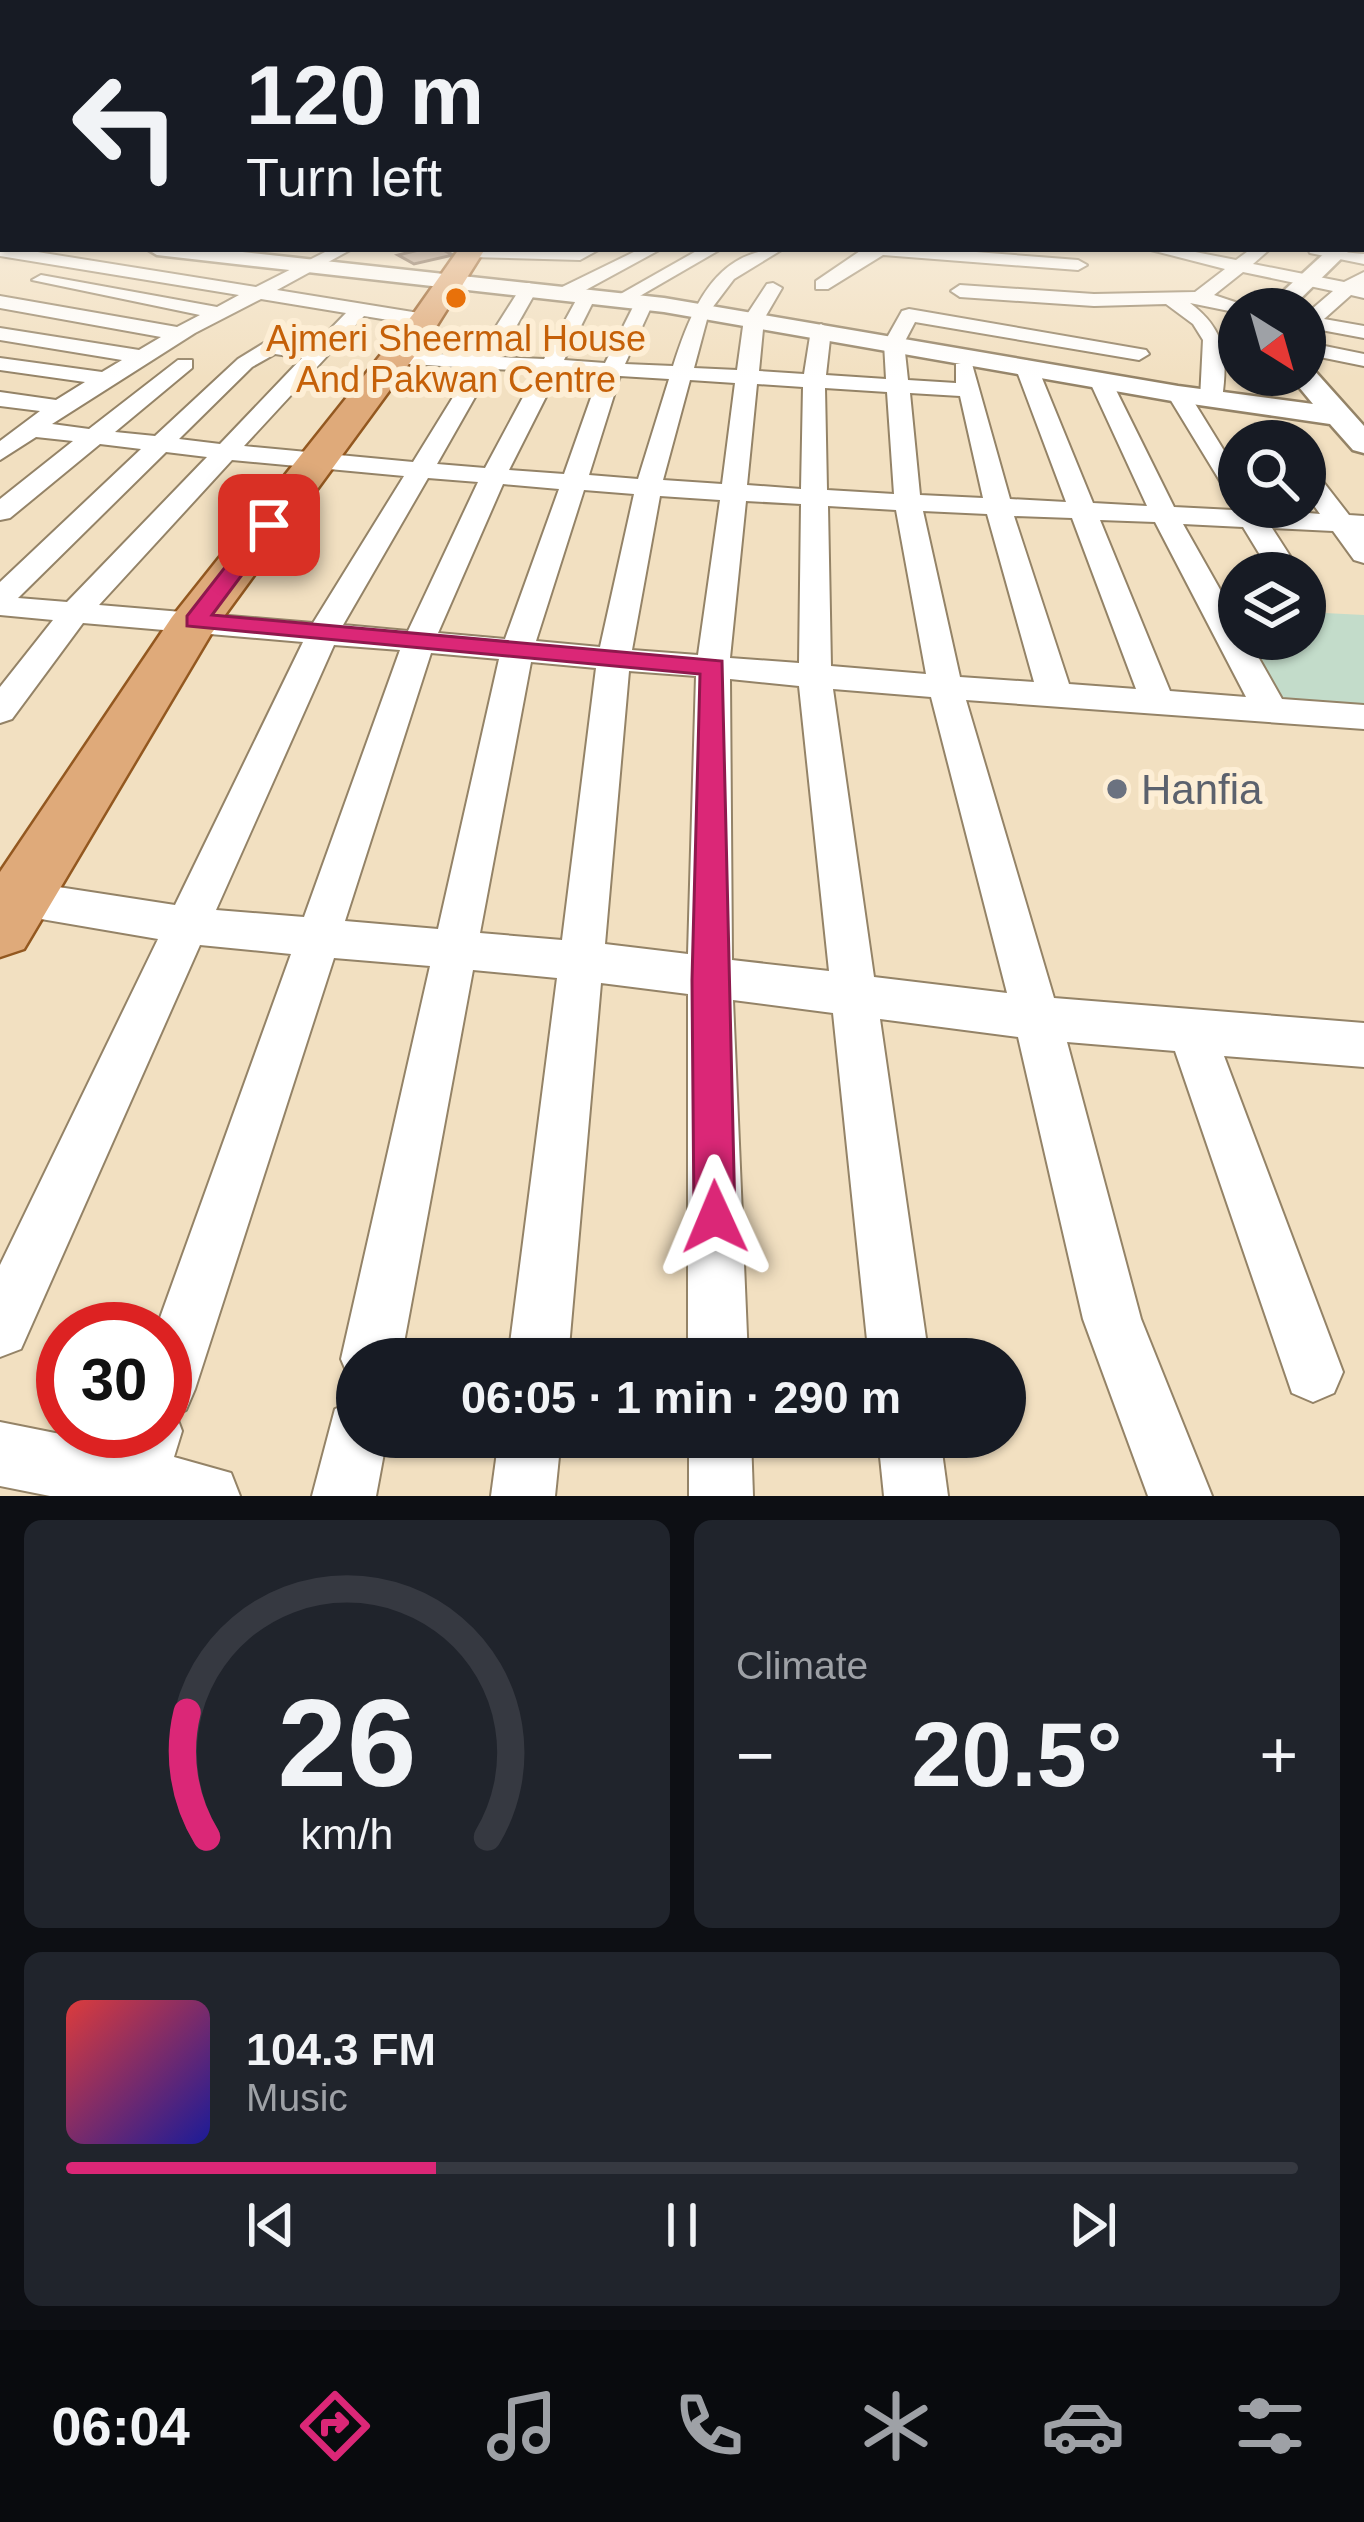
<!DOCTYPE html>
<meta charset="utf-8">
<style>
body{margin:0;font-family:Arial,sans-serif;background:#20242c;color:#f1f3f6;height:100vh;display:flex;flex-direction:column;font-size:45px;white-space:nowrap}
*{box-sizing:border-box;margin:0}
p{font-size:39px;color:#9ea1a6}
.icon{flex:none;width:66px;height:66px;fill:none;stroke:currentColor;stroke-width:2;stroke-linecap:round;stroke-linejoin:round}
.map{position:relative;height:1496px;overflow:hidden}
.panel{display:flex;flex-direction:column;gap:24px;padding:24px;background:#0d0f14;flex:1}
.panel>*{flex:none}
.hud{position:absolute;left:0px;top:0px;width:1365px;height:252px;box-shadow:0 3px 9px #0004;background:#171b24;color:#f1f3f6;overflow:hidden}
.needle{width:78px;rotate:143deg}
.fabs{position:absolute;left:1218px;top:288px;display:grid;gap:24px}
.fabs a{display:grid;place-items:center;width:108px;height:108px;border-radius:50%;background:#171b24;box-shadow:0 3px 9px #0004;font-size:60px}
.speed{position:absolute;left:36px;top:1302px;display:flex;gap:24px;font-size:60px;font-weight:700;text-align:center}
.speed>*{display:grid;place-content:center;width:156px;height:156px;border-radius:50%;background:#171b24;box-shadow:0 3px 9px #0004;line-height:1}
.speed .limit{border:18px solid #d22;background:#fff;color:#111}
.pin{position:absolute;display:grid;place-items:center;width:102px;height:102px;color:#fff;margin:-51px;border-radius:24px;box-shadow:0 6px 18px #0006}
.me{position:absolute;width:132px;margin:-66px;rotate:359deg;stroke-linejoin:round;filter:drop-shadow(0 0 9px #0008)}
.turn{display:flex;align-items:center;gap:42px;height:252px;padding:0 48px;font-size:54px}
.turn .icon{width:156px;height:156px;stroke-width:2.5}
.turn b{display:block;font-size:84px;line-height:102px}
.big{font-size:90px;font-weight:600;line-height:1.1}
.panel .card{flex:1;display:flex;flex-direction:column;justify-content:center;gap:18px;min-width:0;padding:0 42px;border-radius:18px;background:#20242c}
.panel .dial{align-items:center;gap:0}
.dial svg{height:312px;overflow:visible;fill:none;stroke:#363941;stroke-width:7;stroke-linecap:round;text-anchor:middle}
.dial text{fill:#f1f3f6;stroke:none}
.song{display:flex;align-items:center;gap:36px}
.cover{width:144px;height:144px;border-radius:18px;background:linear-gradient(135deg,hsl(0 70% 55%),hsl(240 70% 35%))}
.played{height:12px;border-radius:6px;background:linear-gradient(90deg,#db2777 30%,#363941 30%)}
.keys{display:flex;justify-content:space-around;direction:ltr}
.heat{display:flex;justify-content:space-between;align-items:center;font-size:66px;direction:ltr}
.panel .tiles{flex:1;display:grid;gap:24px;grid-template-columns:1fr 1fr}
.card:last-child{grid-column:span 2}
.trip{position:absolute;left:336px;top:1338px;width:690px;height:120px;border-radius:60px;background:#171b24;box-shadow:0 3px 9px #0004;font-weight:600;line-height:120px;text-align:center}
.dock{display:flex;height:192px;justify-content:space-around;align-items:center;background:#090b0e;color:#9ea1a6}
.dock .icon{width:84px;height:84px}
.dock .current{color:#db2777}
.dock b{font-size:54px;color:#f1f3f6}
.map>svg:first-child{display:block}
</style>
<div class="map">
<svg width="1364" height="1496" viewBox="0 0 1364 1496">
<rect width="100%" height="100%" fill="#f2e0c1"/>
<polygon fill="#c3dcca" points="1215,608 1239,609 1239,639 1305,639 1305,612 1364,615 1364,717 1271,711"/>
<polygon fill="#b8a08c" stroke="#7a614c" stroke-width="3" points="423,249 441,249 453,255 414,264 398,255"/>
<g fill="none" stroke-linecap="round" stroke-linejoin="round">
<defs>
<g id="minor">
<polygon points="1362,169 1364,169 1362,179"/>
<rect x="0" y="184" width="3" height="8"/>
<polygon points="3,212 3,222 0,223 0,213"/>
<path d="M 0,246 L 256,287 L 331,249 L 352,249 L 277,290 L 425,314 L 435,320 L 425,326 L 364,316 L 244,446 L 413,462 L 471,368 L 397,363 L 390,361 L 390,353 L 478,355 L 523,284 L 529,283 L 538,288 L 499,357 L 544,359 L 580,293 L 558,297 L 558,289 L 640,249 L 661,249 L 582,292 L 596,296 L 564,360 L 605,363 L 635,303 L 644,297 L 653,303 L 625,364 L 673,366 C 691,311 714,249 783,249 L 734,279 L 709,312 L 694,368 L 737,370 L 744,319 L 767,284 L 773,283 L 782,288 L 764,319 L 759,371 L 804,374 L 811,330 L 821,324 L 831,330 L 826,375 L 886,379 L 884,343 L 902,311 L 909,309 L 1146,350 L 1149,354 L 1139,360 L 915,322 L 904,343 L 908,380 L 956,383 L 956,364 L 972,364 L 1010,499 L 1066,502 L 1015,366 L 1026,360 L 1037,366 L 1093,503 L 1147,506 L 1089,380 L 1100,373 L 1111,380 L 1174,507 L 1233,510 L 1234,504 L 1167,394 L 1170,389 L 1186,389 L 1239,475 L 1239,507 L 1320,514 L 1305,493 L 1305,467 L 1314,470 L 1349,515 L 1364,516 L 1364,563 L 1354,560 L 1333,531 L 1272,528 L 1301,573 L 1271,573 L 1243,527 L 1183,524 L 1239,623 L 1239,639 L 1248,639 L 1282,699 L 1364,705 L 1364,729 L 966,700 L 1054,998 L 1364,1023 L 1364,1067 L 1224,1056 L 1343,1372 L 1334,1393 L 1313,1402 L 1292,1393 L 1175,1051 L 1067,1042 L 1141,1319 L 1212,1496 L 1148,1496 L 1083,1319 L 1018,1037 L 880,1019 L 929,1359 L 869,1359 L 833,1013 L 733,1000 L 748,1359 L 688,1359 L 688,994 L 601,983 L 568,1359 L 508,1359 L 557,978 L 473,970 L 401,1359 L 357,1359 L 357,1383 L 350,1380 L 341,1359 L 430,966 L 334,958 L 195,1389 L 186,1410 L 176,1415 L 182,1431 L 174,1457 L 231,1473 L 240,1496 L 50,1496 L 0,1486 L 0,1422 L 115,1445 L 120,1431 L 165,1431 L 165,1329 L 156,1329 L 291,954 L 200,945 L 21,1349 L 0,1357 L 0,1265 L 158,939 L 0,912 L 0,878 L 175,905 L 303,642 L 83,623 L 12,719 L 0,723 L 0,687 L 53,620 L 0,615 L 0,582 L 141,449 L 100,444 L 10,518 L 0,520 L 0,499 L 73,441 L 36,437 L 0,460 L 0,441 L 40,411 L 0,406 L 0,392 L 56,400 L 85,382 L 0,370 L 0,358 L 102,372 L 122,360 L 0,340 L 0,328 L 139,350 L 161,337 L 0,308 L 0,296 L 177,327 L 200,315 L 32,280 L 41,275 L 217,307 L 239,295 L 0,256 ZM 261,299 L 346,313 L 313,347 L 264,343 L 238,359 L 155,436 L 115,432 L 192,368 L 192,360 L 178,360 L 89,429 L 52,424 L 195,333 ZM 275,354 L 302,358 L 220,444 L 179,439 L 252,367 ZM 491,369 L 537,371 L 485,468 L 437,464 ZM 558,373 L 599,375 L 564,474 L 509,470 ZM 620,376 L 669,379 L 638,479 L 589,475 ZM 690,380 L 735,383 L 722,484 L 663,480 ZM 757,384 L 803,387 L 801,489 L 747,485 ZM 825,388 L 887,392 L 894,494 L 827,490 ZM 910,393 L 960,396 L 983,498 L 920,495 ZM 166,452 L 207,457 L 67,602 L 18,598 ZM 232,460 L 404,476 L 313,623 L 99,605 ZM 428,478 L 478,482 L 408,631 L 343,625 ZM 503,484 L 559,489 L 505,639 L 438,633 ZM 584,490 L 634,494 L 600,647 L 536,641 ZM 660,496 L 720,500 L 698,655 L 632,650 ZM 746,501 L 801,504 L 799,663 L 730,658 ZM 828,506 L 896,510 L 926,674 L 831,666 ZM 923,511 L 987,514 L 1034,682 L 960,677 ZM 1014,516 L 1072,518 L 1136,689 L 1069,684 ZM 1100,520 L 1155,522 L 1246,697 L 1170,691 ZM 334,645 L 400,650 L 304,917 L 216,910 ZM 431,653 L 499,659 L 438,929 L 345,921 ZM 531,662 L 596,668 L 562,940 L 480,933 ZM 629,671 L 696,676 L 688,954 L 605,944 ZM 730,679 L 799,686 L 829,971 L 732,960 ZM 833,689 L 931,697 L 1007,993 L 874,977 Z"/>
<polygon points="464,249 600,249 580,260 470,257 464,256"/>
<polygon points="700,249 721,249 626,304 610,300"/>
<polygon points="863,249 937,249 1078,260 1087,265 1078,270 883,255 828,289 816,289 816,281"/>
<path d="M 1147,249 L 1180,249 L 1236,260 L 1251,249 L 1270,249 L 1253,264 L 1344,282 L 1364,272 L 1364,298 L 1351,295 L 1324,319 L 1364,326 L 1364,338 L 1305,327 L 1305,315 L 1333,291 L 1243,272 L 1214,295 L 1256,309 L 1239,309 L 1239,313 L 1190,303 C 1226,330 1228,357 1222,399 L 1211,406 L 1200,399 L 1203,340 L 1193,324 L 1166,304 L 1094,306 L 960,297 L 951,291 L 960,285 L 1094,294 L 1195,292 L 1225,269 Z"/>
<polygon points="1308,249 1364,254 1364,264 1310,253"/>
<polygon points="1305,342 1364,354 1364,366 1305,354"/>
<polygon points="1278,431 1287,433 1292,441 1268,441 1269,433"/>
<polygon points="1305,595 1316,597 1322,607 1318,614 1305,616"/>
<polygon points="357,1400 357,1437 387,1437 376,1496 312,1496 335,1409"/>
<polygon points="499,1437 561,1437 555,1496 491,1496"/>
<polygon points="689,1437 751,1437 753,1496 689,1496"/>
<polygon points="878,1437 940,1437 948,1496 884,1496"/>
</g>
<g id="tertiary">
<rect x="0" y="222" width="3" height="12"/>
<polygon points="147,249 215,249 664,298 1178,386 1313,404 1289,375 1305,375 1305,367 1313,369 1364,426 1364,453 1353,450 1330,424 1178,402 664,312 157,255"/>
<polygon points="1329,249 1351,249 1290,309 1264,309"/>
</g>
<rect id="secondary" x="1362" y="202" width="2" height="13"/>
<polygon id="primary" points="459,249 485,249 436,327 211,634 24,949 0,957 0,872 172,617 414,313"/>
</defs>
<use href="#minor" stroke="#948367" stroke-width="4"/>
<use href="#tertiary" stroke="#948367" stroke-width="5"/>
<use href="#secondary" stroke="#948367" stroke-width="5"/>
<use href="#primary" stroke="#935820" stroke-width="5"/>
<use href="#minor" fill="#fff" fill-rule="evenodd"/>
<use href="#tertiary" fill="#fff" fill-rule="evenodd"/>
<use href="#secondary" fill="#efd5bd" fill-rule="evenodd"/>
<use href="#primary" fill="#dfaa7a" fill-rule="evenodd"/>
</g>
<linearGradient id="sky" x2="0" y2="1"><stop stop-color="#8ebee0"/><stop offset="0.45" stop-color="#f9f1e3"/><stop offset="1" stop-color="#f9f1e3" stop-opacity="0"/></linearGradient>
<rect width="1364" height="378" fill="url(#sky)"/>
<polygon fill="#db2777" stroke="#8e194d" stroke-width="3" points="269,519 279,525 212,615 722,661 735,1217 729,1232 715,1238 700,1232 694,1217 692,980 700,674 187,626 187,616 261,521"/>
<circle fill="#e8710a" stroke="#fdeed5" stroke-width="4.5" cx="456" cy="298" r="12"/>
<circle fill="#6b7280" stroke="#fdeed5" stroke-width="4.5" cx="1117" cy="789" r="12"/>
<g text-anchor="middle" dominant-baseline="central" stroke-width="12" stroke-linejoin="round" paint-order="stroke">
<g font-size="36" fill="#c56008" stroke="#fdeed5">
<text x="456" y="338">Ajmeri Sheermal House<tspan x="456" dy="41">And Pakwan Centre</tspan></text>
</g>
<g font-size="42" fill="#5b616d" stroke="#fdeed5" text-anchor="start">
<text x="1141" y="789">Hanfia</text>
</g>
</g>
</svg>
<div class="fabs">
<a><svg class="needle" viewBox="-14 -14 28 28"><path d="M0-13l5 13h-10z" fill="#e53935"/><path d="M0 13l5-13h-10z" fill="#9ea1a6"/></svg></a>
<a><svg class="icon" aria-label="search" viewBox="0 0 24 24"><circle cx="10" cy="10" r="6"/><path d="M15 15l6 6"/></svg></a>
<a><svg class="icon" aria-label="layers" viewBox="0 0 24 24"><path d="M12 4l9 5-9 5-9-5zM3 14l9 5 9-5"/></svg></a>
</div>
<div class="speed"><div class="limit">30</div></div>
<div class="pin" style="left:269px;top:525px;background:#d93025"><svg class="icon" aria-label="arrive" viewBox="0 0 24 24"><path d="M6 21V4h12l-3 4 3 4H6"/></svg></div>
<svg class="me" style="left:715px;top:1217px" viewBox="-20 -20 40 40"><path d="M0-17L14 15 0 8-14 15z" fill="#db2777" stroke="#fff" stroke-width="4"/></svg>
<div class="trip">06:05 · 1 min · 290 m</div>
<div class="hud">
<div class="turn"><svg class="icon" aria-label="left" viewBox="0 0 24 24"><path d="M17 20v-9H6M10 6l-5 5 5 5"/></svg><div><b>120 m</b>Turn left</div></div>
</div>
</div>
<section class="panel">
<div class="tiles">
<div class="card dial"><svg viewBox="0 0 100 80">
<path d="M14 69A42 42 0 1 1 86 69"/>
<path d="M14 69A42 42 0 0 1 9 37" stroke="#db2777"/>
<text x="50" y="56" font-size="32" font-weight="700">26</text>
<text x="50" y="72" font-size="11">km/h</text>
</svg></div>
<div class="card"><p>Climate</p>
<div class="heat"><a>−</a><b class="big">20.5°</b><a>+</a></div>
</div>
<div class="card">
<div class="song"><i class="cover"></i><div><b>104.3 FM</b><p>Music</p></div></div>
<div class="played"></div>
<div class="keys"><svg class="icon" aria-label="previous" viewBox="0 0 24 24"><path d="M18 5L8 12l10 7zM5 5v14"/></svg><svg class="icon" aria-label="pause" viewBox="0 0 24 24"><path d="M8 5v14M16 5v14"/></svg><svg class="icon" aria-label="next" viewBox="0 0 24 24"><path d="M6 5l10 7-10 7zM19 5v14"/></svg></div>
</div>
</div>
</section>
<nav class="dock">
<b>06:04</b>
<svg class="icon current" aria-label="directions" viewBox="0 0 24 24"><path d="M12 3l9 9-9 9-9-9zM9 14v-3h6M13 9l2 2-2 2"/></svg>
<svg class="icon" aria-label="music" viewBox="0 0 24 24"><path d="M9 18V5l10-2v13"/><circle cx="6" cy="18" r="3"/><circle cx="16" cy="16" r="3"/></svg>
<svg class="icon" aria-label="phone" viewBox="0 0 24 24"><path d="M5 4h4l2 5-3 2q2 4 5 5l2-3 5 2v4C11 20 4 13 5 4z"/></svg>
<svg class="icon" aria-label="climate" viewBox="0 0 24 24"><path d="M12 3v18M4 7l16 10M4 17L20 7"/></svg>
<svg class="icon" aria-label="car" viewBox="0 0 24 24"><path d="M5 17H2v-5l4-1 3-4h7l3 4 3 1v5h-3M9 17h6M6 11h13"/><circle cx="7" cy="17" r="2"/><circle cx="17" cy="17" r="2"/></svg>
<svg class="icon" aria-label="filters" viewBox="0 0 24 24"><path d="M4 7h16M4 17h16"/><circle cx="9" cy="7" r="2"/><circle cx="15" cy="17" r="2"/></svg>
</nav>
